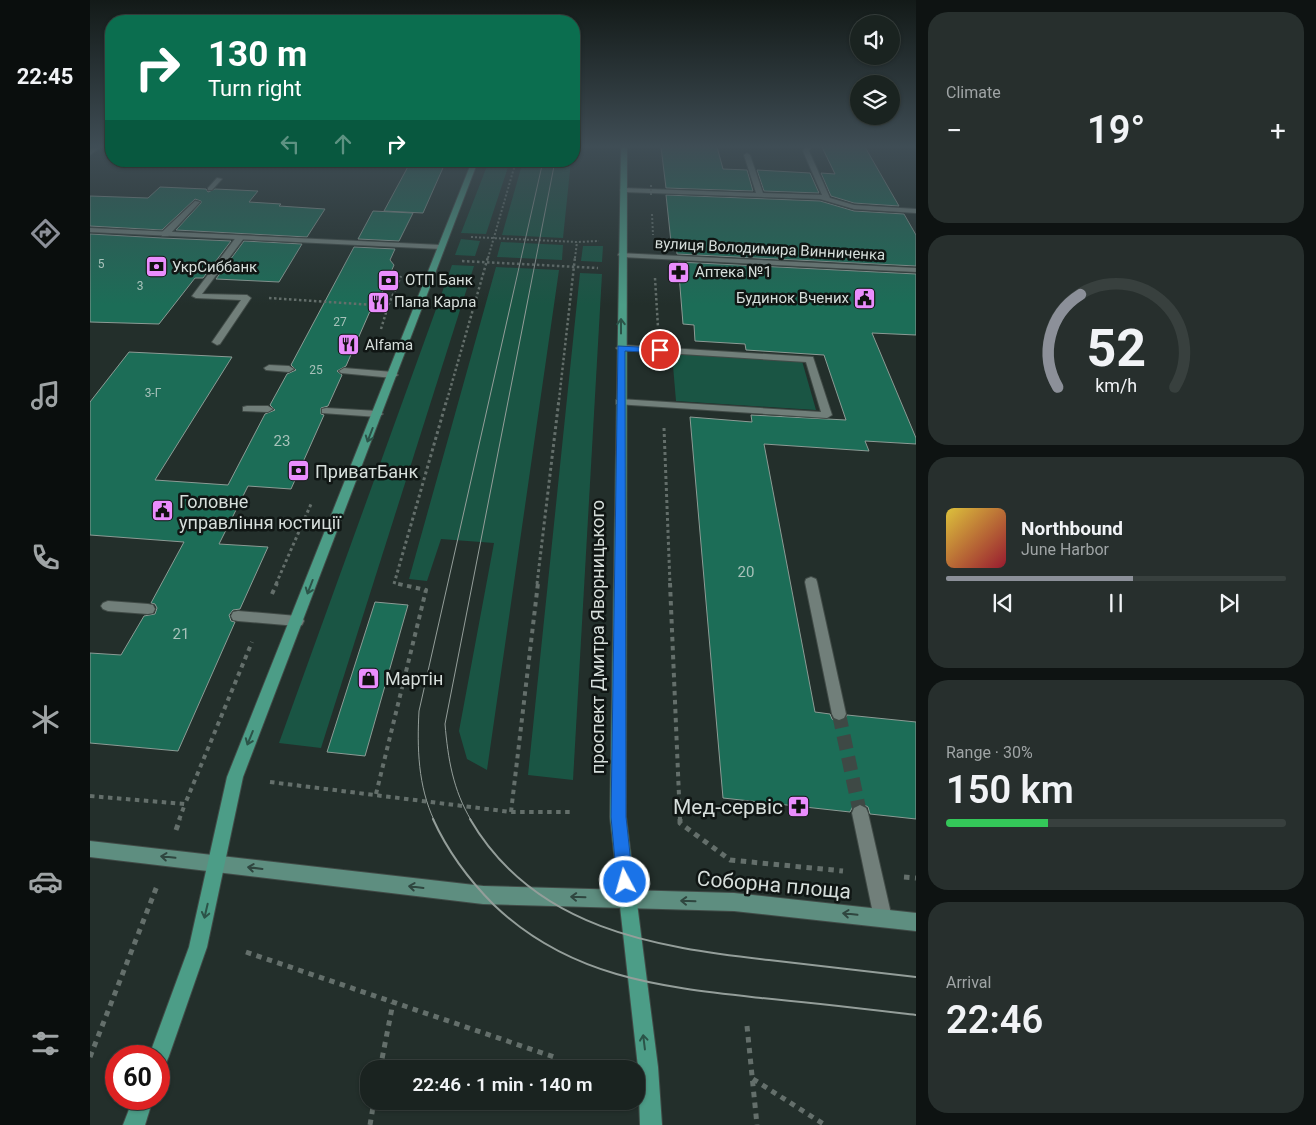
<!DOCTYPE html>
<meta charset="utf-8">
<style>
body{margin:0;font-family:Roboto,sans-serif;background:#272f2d;color:#f1f3f6;height:100vh;display:flex;flex-direction:column;font-size:19px;white-space:nowrap}
*{box-sizing:border-box;margin:0}
p{font-size:16px;color:#9fa4a5}
.icon{flex:none;width:28px;height:28px;fill:none;stroke:currentColor;stroke-width:2;stroke-linecap:round;stroke-linejoin:round}
.map{position:relative;flex:1;overflow:hidden}
.sheet{display:flex;flex-direction:column;gap:12px;padding:12px;background:#0e1312;width:400px}
.sheet>*{flex:none}
.guide{position:absolute;left:15px;top:15px;width:475px;height:152px;border-radius:20px;box-shadow:0 1px 4px #0004,0 0 0 1px #38403e;background:#0b6e4f;color:#fff;overflow:hidden}
.controls{position:absolute;left:760px;top:15px;display:grid;gap:10px}
.controls a{display:grid;place-items:center;width:50px;height:50px;border-radius:50%;background:#1a2320;box-shadow:0 1px 4px #0004,0 0 0 1px #38403e;font-size:25px}
.speed{position:absolute;left:15px;top:1045px;display:flex;gap:10px;font-size:25px;font-weight:700;text-align:center}
.speed>*{display:grid;place-content:center;width:65px;height:65px;border-radius:50%;background:#1a2320;box-shadow:0 1px 4px #0004,0 0 0 1px #38403e;line-height:1}
.speed .limit{border:8px solid #d22;background:#fff;color:#111}
.pin{position:absolute;display:grid;place-items:center;width:42px;height:42px;color:#fff;margin:-21px;border:2px solid #fff;border-radius:50%;box-shadow:0 1px 5px #0007}
.me{position:absolute;width:55px;margin:-28px;rotate:354deg;stroke-linejoin:round;filter:drop-shadow(0 0 4px #0008)}
.turn{display:flex;align-items:center;gap:18px;height:105px;padding:0 20px;font-size:22px}
.turn .icon{width:65px;height:65px;stroke-width:2.5}
.turn b{display:block;font-size:35px;line-height:42px}
.lanes{display:flex;align-items:center;height:48px;padding:0 20px;background:#0003;justify-content:center;gap:25px;direction:ltr}
.lanes .off{opacity:.35}
.big{font-size:38px;font-weight:600;line-height:1.1}
.sheet .widget{flex:1;display:flex;flex-direction:column;justify-content:center;gap:8px;min-width:0;padding:0 18px;border-radius:20px;background:#272f2d}
.sheet .dial{align-items:center;gap:0}
.dial svg{height:130px;overflow:visible;fill:none;stroke:#38403e;stroke-width:7;stroke-linecap:round;text-anchor:middle}
.dial text{fill:#f1f3f6;stroke:none}
.song{display:flex;align-items:center;gap:15px}
.cover{width:60px;height:60px;border-radius:8px;background:linear-gradient(135deg,hsl(50 70% 55%),hsl(350 70% 35%))}
.played{height:5px;border-radius:2px;background:linear-gradient(90deg,#8c9099 55%,#38403e 55%)}
.keys{display:flex;justify-content:space-around;direction:ltr}
.heat{display:flex;justify-content:space-between;align-items:center;font-size:28px;direction:ltr}
.charge{height:8px;border-radius:4px;background:linear-gradient(90deg,#34c759 30%,#38403e 0)}
.trip{position:absolute;left:270px;top:1060px;width:285px;height:50px;border-radius:20px;background:#1a2320;box-shadow:0 1px 4px #0004,0 0 0 1px #38403e;font-weight:600;line-height:50px;text-align:center}
main{display:flex;flex:1;min-height:0}
.menu{display:flex;flex-direction:column;width:90px;justify-content:space-around;align-items:center;background:#0a0e0d;color:#9fa4a5}
.menu .icon{width:35px;height:35px}
.menu .current{color:#8c9099}
.menu b{font-size:22px;color:#f1f3f6}
.map>svg:first-child{display:block}
</style>
<main>
<nav class="menu">
<b>22:45</b>
<svg class="icon current" aria-label="directions" viewBox="0 0 24 24"><path d="M12 3l9 9-9 9-9-9zM9 14v-3h6M13 9l2 2-2 2"/></svg>
<svg class="icon" aria-label="music" viewBox="0 0 24 24"><path d="M9 18V5l10-2v13"/><circle cx="6" cy="18" r="3"/><circle cx="16" cy="16" r="3"/></svg>
<svg class="icon" aria-label="phone" viewBox="0 0 24 24"><path d="M5 4h4l2 5-3 2q2 4 5 5l2-3 5 2v4C11 20 4 13 5 4z"/></svg>
<svg class="icon" aria-label="climate" viewBox="0 0 24 24"><path d="M12 3v18M4 7l16 10M4 17L20 7"/></svg>
<svg class="icon" aria-label="car" viewBox="0 0 24 24"><path d="M5 17H2v-5l4-1 3-4h7l3 4 3 1v5h-3M9 17h6M6 11h13"/><circle cx="7" cy="17" r="2"/><circle cx="17" cy="17" r="2"/></svg>
<svg class="icon" aria-label="filters" viewBox="0 0 24 24"><path d="M4 7h16M4 17h16"/><circle cx="9" cy="7" r="2"/><circle cx="15" cy="17" r="2"/></svg>
</nav>
<div class="map">
<svg width="826" height="1125" viewBox="0 0 826 1125">
<rect width="100%" height="100%" fill="#232f2b"/>
<g fill="#1a5544">
<polygon points="399,161 420,161 396,234 371,233"/>
<polygon points="433,161 481,161 473,238 412,235"/>
<polygon points="371,239 390,241 385,256 365,255"/>
<polygon points="411,242 473,245 472,260 407,257"/>
<polygon points="493,246 513,246 512,262 491,261"/>
<polygon points="362,265 384,266 231,748 189,743"/>
<polygon points="406,267 469,270 397,770 377,759 369,731 404,543 351,539 337,581 319,579"/>
<polygon points="490,273 512,274 483,780 438,775"/>
<polygon points="582,354 712,361 726,410 586,401"/>
</g>
<g fill="#1c6d57" stroke="#8c9b95">
<polygon points="571,147 627,147 633,169 657,170 663,191 576,188"/>
<polygon points="732,147 775,147 809,206 764,203 741,196 731,173 745,174"/>
<polygon points="321,161 356,161 333,213 294,211"/>
<polygon points="667,170 720,173 729,193 674,191"/>
<polygon points="70,187 116,189 118,192 125,189 168,191 159,202 191,204 189,206 235,209 217,237 86,230 111,203 111,201 105,199 72,230 0,226 0,196 58,198"/>
<polygon points="576,195 730,201 764,211 814,214 826,235 826,266 587,254 586,242 581,242"/>
<polygon points="283,211 323,213 309,241 268,239"/>
<polygon points="0,234 72,238 141,241 113,278 105,278 69,324 0,322"/>
<polygon points="154,241 212,244 189,282 126,279"/>
<polygon points="264,247 305,249 300,260 304,265 288,302 284,302 256,366 247,371 252,375 238,406 231,408 231,414 234,415 201,489 158,486 129,544 178,547 150,609 143,610 139,615 141,621 145,622 88,751 0,743 0,653 31,655 54,616 65,614 67,608 65,604 61,603 94,542 0,535 0,402 39,352 142,357 65,480 138,485 175,414 185,410 180,405 197,374 206,370 201,365"/>
<polygon points="588,262 826,274 826,335 782,333 826,438 826,444 775,441 779,451 674,444 725,712 740,714 742,719 748,722 755,720 757,715 826,722 826,819 780,814 778,807 771,803 763,806 760,812 633,798 600,417 662,422 661,415 756,420 734,355 656,350 655,344 605,341 604,325 593,324"/>
<polygon points="285,602 318,605 275,756 237,752"/>
</g>
<g fill="none" stroke-linecap="round" stroke-linejoin="round">
<polyline stroke="#3e4945" stroke-width="14" stroke-dasharray="14 8" stroke-linecap="butt" points="749,714 770,813"/>
<defs>
<g id="lane">
<polygon points="4,147 11,147 0,155 0,150"/>
<polygon points="715,147 721,147 719,151 740,198 764,205 826,209 826,213 764,209 730,199 533,192 530,190 533,188 666,193 654,155 657,153 660,155 673,193 732,195 713,151"/>
<polygon points="127,178 132,179 122,190 118,190 118,188"/>
<polygon points="105,201 110,202 78,236 72,236 72,232"/>
<polygon points="147,236 154,238 112,294 157,295 161,298 130,344 127,345 122,342 151,300 106,298 102,296"/>
<polygon points="531,345 723,357 742,415 737,418 526,404 526,400 530,399 731,412 716,362 528,350 526,348"/>
<polygon points="179,365 199,366 204,369 199,372 176,370 174,368"/>
<polygon points="254,368 303,372 308,375 303,378 251,373 249,371"/>
<polygon points="157,406 178,406 183,409 178,412 153,411 153,407"/>
<polygon points="236,408 288,411 293,414 288,417 232,413 232,409"/>
<polygon points="721,577 726,579 727,582 756,714 754,718 749,720 744,718 742,714 715,582 716,579"/>
<polygon points="18,601 58,604 63,605 65,609 63,613 58,614 18,611 13,609 11,606 13,603"/>
<polygon points="148,611 207,616 212,617 214,621 212,625 207,626 148,621 143,620 141,616 143,612"/>
<polygon points="770,805 776,808 778,813 802,918 799,924 793,927 787,924 784,918 762,813 764,808"/>
</g>
<g id="street">
<polygon points="0,228 351,245 355,247 351,249 0,232"/>
<polygon points="529,253 826,268 826,272 532,257 528,255"/>
</g>
<polygon id="secondary" points="0,841 393,886 644,893 826,913 826,931 644,911 393,904 0,857"/>
<g id="primary">
<polygon points="531,147 537,147 536,817 568,1067 572,1125 550,1125 548,1067 520,817"/>
<polygon points="382,161 388,161 153,777 117,947 79,1056 76,1063 69,1066 69,1056 59,1056 99,947 137,777"/>
<polygon points="43,1099 63,1099 55,1125 33,1125"/>
</g>
</defs>
<use href="#lane" stroke="#414b47" stroke-width="2"/>
<use href="#street" stroke="#414b47" stroke-width="2"/>
<use href="#secondary" stroke="#414b47" stroke-width="2"/>
<use href="#primary" stroke="#414b47" stroke-width="2"/>
<g stroke="#646f6b" stroke-width="2" stroke-dasharray="2 2" stroke-linecap="butt">
<polyline points="562,214 563,235"/>
<polyline points="381,237 487,242 509,241"/>
<polyline points="398,258 426,161"/>
<polyline points="485,258 487,242"/>
</g>
<g stroke="#646f6b" stroke-width="2.5" stroke-dasharray="2.5 2.5" stroke-linecap="butt">
<polyline points="372,261 508,268"/>
<polyline points="565,278 568,327"/>
<polyline points="179,298 298,306"/>
<polyline points="291,329 298,306 311,276"/>
<polyline points="357,400 398,257"/>
<polyline points="469,400 485,257"/>
</g>
<g stroke="#646f6b" stroke-width="3" stroke-dasharray="3 3" stroke-linecap="butt">
<polyline points="574,428 580,584"/>
<polyline points="186,584 221,504"/>
<polyline points="304,584 357,399"/>
<polyline points="447,584 469,399"/>
</g>
<g stroke="#646f6b" stroke-width="4" stroke-dasharray="4.5 4.5" stroke-linecap="butt">
<polyline points="580,583 590,820"/>
<polyline points="182,594 187,583"/>
<polyline points="180,782 421,812 481,812"/>
<polyline points="286,794 336,590 304,583"/>
<polyline points="0,796 95,804 162,642"/>
<polyline points="421,812 448,583"/>
<polyline points="89,820 95,804"/>
</g>
<g stroke="#646f6b" stroke-width="5" stroke-dasharray="5.5 5.5" stroke-linecap="butt">
<polyline points="590,819 590,823 640,860 753,871"/>
<polyline points="86,830 90,819"/>
<polyline points="814,877 826,878"/>
<polyline points="156,952 467,1058"/>
<polyline points="657,1026 667,1125"/>
<polyline points="0,1057 67,886"/>
<polyline points="290,1069 303,1003"/>
<polyline points="663,1079 735,1125"/>
<polyline points="280,1125 284,1101"/>
</g>
<use href="#lane" fill="#717f7a" fill-rule="evenodd"/>
<use href="#street" fill="#717f7a" fill-rule="evenodd"/>
<use href="#secondary" fill="#5e8e80" fill-rule="evenodd"/>
<use href="#primary" fill="#4c9d87" fill-rule="evenodd"/>
<g stroke="#949e9a" stroke-width="1">
<path d="M 344,820 C 328,786 327,748 329,711 L 453,161"/>
<path d="M 381,820 C 363,790 358,759 355,724 L 465,161"/>
</g>
<g stroke="#949e9a" stroke-width="2">
<path d="M 343,819 C 358,852 379,880 404,905 C 480,978 572,987 671,998 C 723,1003 774,1009 826,1015"/>
<path d="M 380,819 C 444,929 564,947 679,960 C 728,966 777,971 826,977"/>
</g>
<polyline stroke="#646f6b" stroke-width="2" stroke-dasharray="2 2" stroke-linecap="butt" points="561,185 561,197"/>
</g>
<defs><path id="oneway-shaft" d="M-6 0H5M1.5-3L5.5 0L1.5 3" fill="none" stroke-width="1.6" stroke-linecap="round" stroke-linejoin="round" transform="scale(1.25)"/></defs>
<g stroke="#2b5348">
<use href="#oneway-shaft" transform="translate(531 326) rotate(-90)"/>
<use href="#oneway-shaft" transform="translate(280 435) rotate(111)"/>
<use href="#oneway-shaft" transform="translate(220 587) rotate(111)"/>
<use href="#oneway-shaft" transform="translate(160 738) rotate(112)"/>
<use href="#oneway-shaft" transform="translate(116 911) rotate(103)"/>
<use href="#oneway-shaft" transform="translate(554 1042) rotate(-97)"/>
</g>
<g stroke="#2f463f">
<use href="#oneway-shaft" transform="translate(78 857) rotate(-174)"/>
<use href="#oneway-shaft" transform="translate(165 868) rotate(-173)"/>
<use href="#oneway-shaft" transform="translate(326 887) rotate(-173)"/>
<use href="#oneway-shaft" transform="translate(488 897) rotate(-178)"/>
<use href="#oneway-shaft" transform="translate(598 901) rotate(-178)"/>
<use href="#oneway-shaft" transform="translate(760 914) rotate(-174)"/>
</g>
<linearGradient id="sky" x2="0" y2="1"><stop stop-color="#131a18"/><stop offset="0.48" stop-color="#3f4d55"/><stop offset="1" stop-color="#3f4d55" stop-opacity="0"/></linearGradient>
<rect width="826" height="305" fill="url(#sky)"/>
<polygon fill="#1a73e8" stroke="#114b97" points="528,346 570,348 574,350 570,353 535,351 536,817 543,882 541,888 535,890 530,888 527,882 521,817"/>
<defs>
<symbol id="bank-square" viewBox="-11 -11 22 22"><rect x="-9" y="-9" width="18" height="18" rx="4" fill="#ea8dfd" stroke="#101614"/><path d="M-6-4H6V4H-6ZM0-2.3a2.3 2.3 0 1 0 0 4.6a2.3 2.3 0 1 0 0-4.6Z" fill="#111"/></symbol>
<symbol id="pharmacy-square" viewBox="-11 -11 22 22"><rect x="-9" y="-9" width="18" height="18" rx="4" fill="#ea8dfd" stroke="#101614"/><path d="M-2-6h4v4h4v4h-4v4h-4v-4h-4v-4h4Z" fill="#111"/></symbol>
<symbol id="civic-square" viewBox="-11 -11 22 22"><rect x="-9" y="-9" width="18" height="18" rx="4" fill="#ea8dfd" stroke="#101614"/><path d="M-.6-6.5H3V-4.5H.6V-3L4-1V1h2V6H-6V1h2V-1L-.6-3ZM-1.2 2.5V6h2.4V2.5Z" fill="#111"/></symbol>
<symbol id="restaurant-square" viewBox="-11 -11 22 22"><rect x="-9" y="-9" width="18" height="18" rx="4" fill="#ea8dfd" stroke="#101614"/><path d="M-5-6h1v4h1v-4h1v4h1v-4h1v5L-1.5 .5V6h-2V.5L-5-1ZM5-6V6H3V1.5H1.5Q1.5-4 5-6Z" fill="#111"/></symbol>
<symbol id="shop-square" viewBox="-11 -11 22 22"><rect x="-9" y="-9" width="18" height="18" rx="4" fill="#ea8dfd" stroke="#101614"/><path d="M-5-2.5h2.3a2.7 3.5 0 0 1 5.4 0H5L5.5 6h-11ZM-1.5-2.5h3a1.5 2.3 0 0 0-3 0Z" fill="#111"/></symbol>
</defs>
<g fill-rule="evenodd">
<use href="#bank-square" x="54" y="254" width="25" height="25"/>
<use href="#pharmacy-square" x="576" y="260" width="25" height="25"/>
<use href="#bank-square" x="286" y="268" width="25" height="25"/>
<use href="#civic-square" x="762" y="286" width="25" height="25"/>
<use href="#restaurant-square" x="276" y="290" width="25" height="25"/>
<use href="#restaurant-square" x="246" y="332" width="25" height="25"/>
<use href="#bank-square" x="196" y="458" width="25" height="25"/>
<use href="#civic-square" x="60" y="498" width="25" height="25"/>
<use href="#shop-square" x="266" y="666" width="25" height="25"/>
<use href="#pharmacy-square" x="696" y="794" width="25" height="25"/>
</g>
<g text-anchor="middle" dominant-baseline="central" stroke-width="5" stroke-linejoin="round" paint-order="stroke">
<g font-size="12" fill="#a8c2ba">
<text x="11" y="264">5</text>
<text x="50" y="286">3</text>
<text x="250" y="322">27</text>
<text x="226" y="370">25</text>
<text x="63" y="393">3-Г</text>
</g>
<g font-size="15" fill="#d6dedb" stroke="#101614">
<text transform="translate(680 249) rotate(3)">вулиця Володимира Винниченка</text>
</g>
<g font-size="15" fill="#d6dedb" stroke="#101614" text-anchor="start">
<text x="82" y="267">УкрСиббанк</text>
<text x="605" y="272">Аптека №1</text>
<text x="315" y="280">ОТП Банк</text>
<text x="759" y="298" text-anchor="end">Будинок Вчених</text>
<text x="304" y="302">Папа Карла</text>
<text x="275" y="345">Alfama</text>
</g>
<g font-size="15" fill="#a8c2ba">
<text x="192" y="441">23</text>
<text x="656" y="572">20</text>
<text x="91" y="634">21</text>
</g>
<g font-size="18" fill="#d6dedb" stroke="#101614" text-anchor="start">
<text x="225" y="471">ПриватБанк</text>
<text x="89" y="501">Головне<tspan x="89" dy="21">управління юстиції</tspan></text>
<text x="295" y="678">Мартін</text>
</g>
<g font-size="18" fill="#d6dedb" stroke="#101614">
<text transform="translate(507 637) rotate(-90)">проспект Дмитра Яворницького</text>
</g>
<g font-size="21" fill="#d6dedb" stroke="#101614" text-anchor="end">
<text x="693" y="807">Мед-сервіс</text>
</g>
<g font-size="21" fill="#d6dedb" stroke="#101614">
<text transform="translate(684 885) rotate(5)">Соборна площа</text>
</g>
</g>
</svg>
<div class="controls">
<a><svg class="icon" aria-label="sound" viewBox="0 0 24 24"><path d="M4 9h4l5-4v14l-5-4H4zM17 9q2 3 0 6"/></svg></a>
<a><svg class="icon" aria-label="layers" viewBox="0 0 24 24"><path d="M12 4l9 5-9 5-9-5zM3 14l9 5 9-5"/></svg></a>
</div>
<div class="speed"><div class="limit">60</div></div>
<div class="pin" style="left:570px;top:350px;background:#d93025"><svg class="icon" aria-label="arrive" viewBox="0 0 24 24"><path d="M6 21V4h12l-3 4 3 4H6"/></svg></div>
<svg class="me" style="left:535px;top:882px" viewBox="-20 -20 40 40"><circle r="17" fill="#1a73e8" stroke="#fff" stroke-width="3"/><path d="M0-11L8 9 0 5-8 9z" fill="#fff"/></svg>
<div class="trip">22:46 · 1 min · 140 m</div>
<div class="guide">
<div class="turn"><svg class="icon" aria-label="right" viewBox="0 0 24 24"><path d="M7 20v-9h11M14 6l5 5-5 5"/></svg><div><b>130 m</b>Turn right</div></div>
<div class="lanes"><svg class="icon off" aria-label="left" viewBox="0 0 24 24"><path d="M17 20v-9H6M10 6l-5 5 5 5"/></svg><svg class="icon off" aria-label="ahead" viewBox="0 0 24 24"><path d="M12 20V5M6 11l6-6 6 6"/></svg><svg class="icon" aria-label="right" viewBox="0 0 24 24"><path d="M7 20v-9h11M14 6l5 5-5 5"/></svg></div>
</div>
</div>
<section class="sheet">
<div class="widget"><p>Climate</p>
<div class="heat"><a>−</a><b class="big">19°</b><a>+</a></div>
</div>
<div class="widget dial"><svg viewBox="0 0 100 80">
<path d="M14 69A42 42 0 1 1 86 69"/>
<path d="M14 69A42 42 0 0 1 28 12" stroke="#8c9099"/>
<text x="50" y="56" font-size="32" font-weight="700">52</text>
<text x="50" y="72" font-size="11">km/h</text>
</svg></div>
<div class="widget">
<div class="song"><i class="cover"></i><div><b>Northbound</b><p>June Harbor</p></div></div>
<div class="played"></div>
<div class="keys"><svg class="icon" aria-label="previous" viewBox="0 0 24 24"><path d="M18 5L8 12l10 7zM5 5v14"/></svg><svg class="icon" aria-label="pause" viewBox="0 0 24 24"><path d="M8 5v14M16 5v14"/></svg><svg class="icon" aria-label="next" viewBox="0 0 24 24"><path d="M6 5l10 7-10 7zM19 5v14"/></svg></div>
</div>
<div class="widget"><p>Range · 30%</p><b class="big">150 km</b><div class="charge"></div></div>
<div class="widget"><p>Arrival</p><b class="big">22:46</b></div>
</section>
</main>
